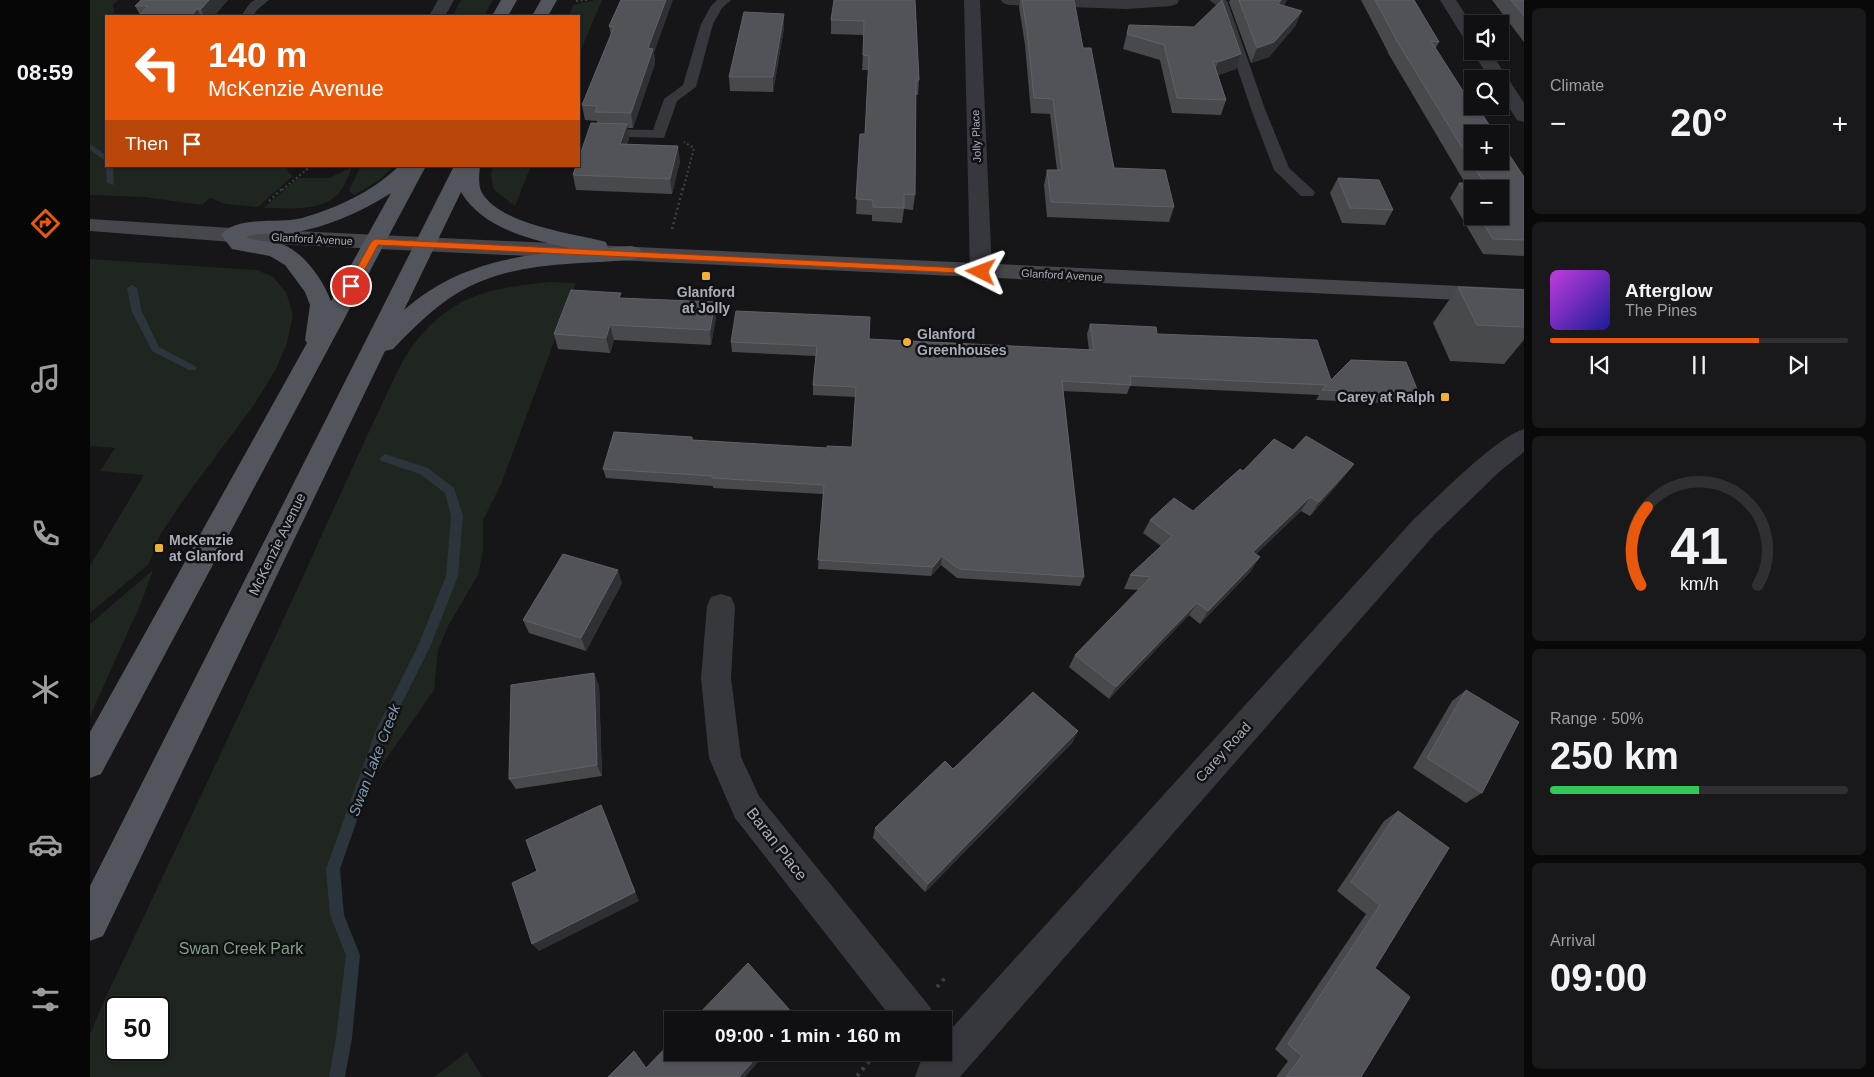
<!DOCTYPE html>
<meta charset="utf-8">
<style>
body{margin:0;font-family:Arial,sans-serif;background:#19191b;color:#f1f3f6;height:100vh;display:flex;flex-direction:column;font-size:19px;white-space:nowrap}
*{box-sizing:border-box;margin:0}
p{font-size:16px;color:#9c9d9f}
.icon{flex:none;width:28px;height:28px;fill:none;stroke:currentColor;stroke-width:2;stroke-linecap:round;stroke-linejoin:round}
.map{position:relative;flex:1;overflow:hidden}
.side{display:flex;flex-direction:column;gap:8px;padding:8px;background:#09090a;width:350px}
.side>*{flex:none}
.top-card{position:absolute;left:15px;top:15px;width:475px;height:152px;border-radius:0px;box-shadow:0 1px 4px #0004,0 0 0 1px #303032;background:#ea580c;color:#fff;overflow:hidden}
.tools{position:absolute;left:1374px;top:15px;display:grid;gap:10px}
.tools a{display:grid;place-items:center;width:45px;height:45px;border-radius:0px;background:#101012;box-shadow:0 1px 4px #0004,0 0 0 1px #303032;font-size:25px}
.speed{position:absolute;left:15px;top:996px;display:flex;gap:10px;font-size:25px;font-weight:700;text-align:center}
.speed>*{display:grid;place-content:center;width:65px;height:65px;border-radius:50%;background:#101012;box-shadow:0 1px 4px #0004,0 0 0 1px #303032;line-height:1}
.speed .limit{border:2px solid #111;border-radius:8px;background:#fff;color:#111}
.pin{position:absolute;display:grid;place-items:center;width:42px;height:42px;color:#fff;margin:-21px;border:2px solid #fff;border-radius:50%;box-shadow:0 1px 5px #0007}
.me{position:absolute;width:55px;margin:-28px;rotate:273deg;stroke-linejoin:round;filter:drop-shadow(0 0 4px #0008)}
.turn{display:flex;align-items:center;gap:18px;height:105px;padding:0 20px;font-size:22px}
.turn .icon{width:65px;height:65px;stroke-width:2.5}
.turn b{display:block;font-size:35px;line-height:42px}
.then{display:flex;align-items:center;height:48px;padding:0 20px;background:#0003;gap:10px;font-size:19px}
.big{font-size:38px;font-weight:700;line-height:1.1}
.side .card{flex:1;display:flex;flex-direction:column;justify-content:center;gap:8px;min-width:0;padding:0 18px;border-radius:8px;background:#19191b}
.side .dial{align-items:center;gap:0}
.dial svg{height:130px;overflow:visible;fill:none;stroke:#303032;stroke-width:7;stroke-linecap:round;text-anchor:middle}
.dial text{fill:#f1f3f6;stroke:none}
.song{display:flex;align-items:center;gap:15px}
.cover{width:60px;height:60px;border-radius:8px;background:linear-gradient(135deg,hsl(290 70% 55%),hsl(240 70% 35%))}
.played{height:5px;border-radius:2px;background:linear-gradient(90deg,#ea580c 70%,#303032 70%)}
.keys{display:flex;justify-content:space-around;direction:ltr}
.heat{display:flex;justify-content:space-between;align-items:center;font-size:28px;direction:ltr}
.charge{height:8px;border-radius:4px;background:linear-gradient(90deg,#34c759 50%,#303032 0)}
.trip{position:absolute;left:574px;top:1011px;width:288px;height:50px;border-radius:0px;background:#101012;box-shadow:0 1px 4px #0004,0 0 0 1px #303032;font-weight:700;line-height:50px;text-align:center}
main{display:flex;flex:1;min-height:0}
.tab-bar{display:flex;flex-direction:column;width:90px;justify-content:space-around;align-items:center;background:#060607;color:#9c9d9f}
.tab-bar .icon{width:35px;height:35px}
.tab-bar .on{color:#ea580c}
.tab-bar b{font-size:22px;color:#f1f3f6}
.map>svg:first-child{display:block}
</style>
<main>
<nav class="tab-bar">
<b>08:59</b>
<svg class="icon on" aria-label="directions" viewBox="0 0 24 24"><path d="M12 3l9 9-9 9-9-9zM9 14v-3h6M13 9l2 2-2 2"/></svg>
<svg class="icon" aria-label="music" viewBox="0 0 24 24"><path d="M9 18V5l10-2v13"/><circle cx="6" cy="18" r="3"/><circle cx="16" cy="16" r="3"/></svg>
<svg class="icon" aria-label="phone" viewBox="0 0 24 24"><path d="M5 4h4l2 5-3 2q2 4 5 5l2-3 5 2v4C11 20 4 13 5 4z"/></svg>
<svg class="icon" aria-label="climate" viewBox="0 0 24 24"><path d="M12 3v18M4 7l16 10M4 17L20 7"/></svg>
<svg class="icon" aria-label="car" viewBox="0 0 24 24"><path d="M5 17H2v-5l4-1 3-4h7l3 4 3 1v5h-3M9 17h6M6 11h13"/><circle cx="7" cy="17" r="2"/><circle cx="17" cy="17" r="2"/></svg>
<svg class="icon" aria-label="filters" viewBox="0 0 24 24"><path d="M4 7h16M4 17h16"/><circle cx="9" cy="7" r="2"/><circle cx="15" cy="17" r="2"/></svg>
</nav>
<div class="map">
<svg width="1434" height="1077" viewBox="0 0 1434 1077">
<rect width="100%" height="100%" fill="#161618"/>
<g fill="#1e261f" fill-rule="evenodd">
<polygon points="0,0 28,0 23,5 25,16 16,16 16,166 196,166 199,173 203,176 168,207 136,204 120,198 112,205 54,197 0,195"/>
<polygon points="371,0 403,0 394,16 363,16"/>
<polygon points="505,0 512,0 489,55 489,16 479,16 483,5"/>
<polygon points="271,166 304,166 289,180 265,195 260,192 260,188"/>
<polygon points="403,166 441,166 425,206 404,190 401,176"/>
<path d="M 262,167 C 258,177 255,187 247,195 C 230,212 197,208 174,208 L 208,178 L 239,178 Z"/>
<polygon points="0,259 167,270 183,277 196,292 203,315 197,343 186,369 164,405 99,492 70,535 59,564 0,613 0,566 54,475 10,471 25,448 0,446"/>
<path d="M 460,282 L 486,283 L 411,484 L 393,520 L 393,551 L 388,575 L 358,626 L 348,650 L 344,690 L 296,759 L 268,804 L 257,839 L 243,869 L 247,915 L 263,955 L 254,1038 L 247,1077 L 0,1077 L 0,1034 L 15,999 C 84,852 154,706 221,559 C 244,508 267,457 291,406 C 302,384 311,359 327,340 C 367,293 402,288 460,282 ZM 26,1008 L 69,1008 L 69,1050 L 26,1050 Z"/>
<polygon points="63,570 51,603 0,716 0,624"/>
<polygon points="377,1052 392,1077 344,1077"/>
</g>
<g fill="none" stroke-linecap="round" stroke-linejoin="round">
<g fill="#2c353c" fill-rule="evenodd">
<polygon points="0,144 16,155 16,161 0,150"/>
<polygon points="16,164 16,166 23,166 24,185 17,183"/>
<polygon points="42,285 47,288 52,312 69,347 105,366 107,368 105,370 99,370 62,351 42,312 37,288"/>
<polygon points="295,454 338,468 364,488 373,516 368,576 340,647 298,731 250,869 254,915 270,955 262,1038 255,1077 239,1077 246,1038 256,955 240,915 236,869 286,730 328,646 356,576 361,516 355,493 330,474 291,461 290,458"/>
</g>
<g stroke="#3d3f44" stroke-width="2" stroke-dasharray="2 2.5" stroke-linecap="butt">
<polyline points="486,1 498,0"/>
<polyline points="192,190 221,166"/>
<polyline points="593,190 604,148 594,142"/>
</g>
<g stroke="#3d3f44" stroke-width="2.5" stroke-dasharray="2 3" stroke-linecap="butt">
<polyline points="179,201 193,188"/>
<polyline points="582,229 593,188"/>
</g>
<g stroke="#3d3f44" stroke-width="4" stroke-dasharray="3 5" stroke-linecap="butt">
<polyline points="847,987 855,978"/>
<polyline points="767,1076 787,1052"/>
</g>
<g fill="#37383d" fill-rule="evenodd">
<polygon points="165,0 179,0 168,9 163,16 151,16 160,3"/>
<polygon points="627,0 641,0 632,8 623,24 606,87 587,101 574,138 505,136 503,133 505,130 510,129 563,130 574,99 593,85 611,24 621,6"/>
<polygon points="1119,0 1136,0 1138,3 1175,109 1199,168 1223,190 1225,193 1223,196 1211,196 1184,170 1161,109 1126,5"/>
</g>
<g fill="#37383d" fill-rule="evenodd">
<polygon points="348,0 364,0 355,16 339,16"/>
<polygon points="874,0 890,0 902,272 899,277 891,279 883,277 880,272"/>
<polygon points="911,0 1088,0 1089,1 1087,4 1081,6 1037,9 919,5 913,3"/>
<polygon points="1350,0 1366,0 1382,25 1382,43 1376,42"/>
<polygon points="1382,51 1400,51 1434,103 1434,122 1427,120 1410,94 1410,79 1400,79"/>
<polygon points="631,594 641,597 645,606 641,678 651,757 669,796 840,1007 846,1020 803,1020 645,818 619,758 611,678 617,606 621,597"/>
</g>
<path fill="#37383d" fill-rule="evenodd" d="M 1434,429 L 1434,452 L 1409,472 L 1344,535 L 870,1077 L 825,1077 L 830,1063 L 840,1052 L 852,1052 L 852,1039 L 1324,519 C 1349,496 1405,438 1434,429 Z"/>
<polygon fill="#45474d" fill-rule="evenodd" points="0,219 142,228 1434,289 1434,303 142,242 0,231"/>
<g fill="#53555c" fill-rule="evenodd">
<polygon points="411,0 427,0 418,16 402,16"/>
<polygon points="451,0 467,0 458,16 442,16"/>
<path d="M 309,166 L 336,166 L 11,774 L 0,778 L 0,732 L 217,343 L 215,340 L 220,305 L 215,292 L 195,265 L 180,256 L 142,249 L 131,235 C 145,215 191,224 212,218 C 247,208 282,192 309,166 ZM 301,193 L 241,301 C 233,280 215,254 194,245 C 182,240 167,242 156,237 C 171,231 186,236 202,233 C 237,227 271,212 301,193 Z"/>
<path d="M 364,166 L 390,166 C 389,175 388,185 392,193 C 412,225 482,233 516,242 L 518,248 L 541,246 L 549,248 L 552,253 L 549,258 L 541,260 C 490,264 434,262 387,283 C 354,297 328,323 303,349 L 295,351 L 13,936 L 0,941 L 0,886 ZM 371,192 C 394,231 447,241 489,250 C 423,255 365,265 314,310 Z"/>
</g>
</g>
<g fill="#47494d" fill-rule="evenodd">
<polygon points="51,0 138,0 124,16 49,16 50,15 45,6"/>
<polygon points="531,0 564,53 565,63 543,128 537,128 539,139 537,144 590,161 582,194 486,190 483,175 507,123 507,121 495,120 492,105 521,35 519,26"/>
<polygon points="825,0 829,80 828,95 826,95 825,195 823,210 814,209 812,223 782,221 782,215 766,214 770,134 775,134 779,70 772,70 774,35 741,34 741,20"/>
<polygon points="930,0 984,0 993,48 1024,168 1084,207 1079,222 957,217 954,185 957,170 967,170 960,114 941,113 935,45 929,7"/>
<polygon points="1140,0 1197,0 1193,5 1206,25 1179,57 1161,63 1139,2"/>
<path d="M 1271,0 L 1324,0 L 1349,42 L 1345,49 L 1380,102 L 1434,177 L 1434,256 L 1393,254 L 1360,198 L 1369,183 L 1375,183 L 1298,53 L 1298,52 ZM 1382,189 L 1410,216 L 1382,216 Z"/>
<polygon points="1402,0 1434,0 1434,42"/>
<polygon points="1039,25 1151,54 1146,69 1128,75 1136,100 1131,115 1082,113 1070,60 1033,49"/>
<polygon points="694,28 683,92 640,91 639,77"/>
<polygon points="1248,178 1303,210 1295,225 1252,223 1240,193"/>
<polygon points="1368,287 1434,290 1434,340 1414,364 1360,361 1343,323"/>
<polygon points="532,298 625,302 626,317 621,345 524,340 520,353 468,349 464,334"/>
<polygon points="1000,324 1067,334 1241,380 1329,394 1322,404 1226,400 1229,395 1040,386 1037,394 973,391 994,577 990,586 867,578 851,565 841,576 728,569 733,494 623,488 623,486 516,478 513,469 602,437 603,440 737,448 762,447 765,397 723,395 723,385 726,356 642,352 641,342 779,339 999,350 997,334"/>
<polygon points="1203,450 1264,464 1253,478 1220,516 1211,511 1166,554 1161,571 1110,624 1099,615 1019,699 979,667 985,655 1049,590 1034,589 1040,575 1071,546 1053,533 1060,520 1103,511 1153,471"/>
<polygon points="532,583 496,651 439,633 433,620"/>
<polygon points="509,685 512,776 426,789 419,779"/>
<polygon points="1376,690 1392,793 1376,803 1323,768 1362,701"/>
<polygon points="988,731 982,743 835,892 783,838 785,828 863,769"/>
<polygon points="1308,811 1285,968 1271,1077 1186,1077 1198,1061 1185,1049 1276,914 1247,891 1294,821"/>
</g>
<g fill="#2f3033">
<polygon points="119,0 138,0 124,16 114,16 111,9"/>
<polygon points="576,0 583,0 564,53 565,63 543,128 541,113 558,48"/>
<polygon points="1191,0 1197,0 1196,3 1182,18 1188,4"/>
<polygon points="107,9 111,16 101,16"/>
<polygon points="1212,11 1206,25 1179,57 1161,63 1167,48"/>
<polygon points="694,14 694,28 683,92 683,77"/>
<polygon points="1151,54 1146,69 1123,77 1128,62"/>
<polygon points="537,124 539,139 532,159 530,144"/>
<polygon points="588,146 590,161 582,194 580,179"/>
<polygon points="625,302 626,317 621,345 620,330"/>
<polygon points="520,325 524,340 520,353 516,338"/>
<polygon points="1434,339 1434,340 1414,364"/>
<polygon points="1264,464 1253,478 1220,516 1229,502"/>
<polygon points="1220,497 1211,511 1154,566 1163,552"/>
<polygon points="852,556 851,565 841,576 843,567"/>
<polygon points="1170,557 1161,571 1110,624 1118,611"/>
<polygon points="528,570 532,583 496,651 491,638"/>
<polygon points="1107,603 1099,615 1019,699 1026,687"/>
<polygon points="504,673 509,685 512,776 507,765"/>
<polygon points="988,731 982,743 835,892 838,884"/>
<polygon points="511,805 516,815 549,901 449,951 442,944"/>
<polygon points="671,1052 677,1052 655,1077 649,1077"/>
</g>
<g fill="#525359" stroke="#5f6168">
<polygon points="51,0 119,0 111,9 107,9 101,16 49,16 58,6 45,6"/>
<polygon points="531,0 576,0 558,48 563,49 541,113 505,112 507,106 492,105 524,27 519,26"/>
<polygon points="744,0 825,0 829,80 826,80 825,195 814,194 814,208 783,207 783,200 766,199 770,134 775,134 779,56 773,55 774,21 741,20"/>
<polygon points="932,0 984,0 993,48 1001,48 1024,168 1075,170 1084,207 961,202 957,170 972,170 963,99 944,98 937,30"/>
<polygon points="1132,0 1151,54 1128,62 1123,61 1136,100 1087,98 1074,45 1037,34 1039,25 1104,27"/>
<polygon points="1149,0 1191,0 1188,4 1212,11 1184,42 1167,48"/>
<polygon points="1285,0 1324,0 1349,42 1341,41 1380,102 1382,102 1382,106 1387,106 1405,134 1382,134 1382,161 1410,161 1410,141 1434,177 1434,240 1403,239 1389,216 1410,216 1410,189 1382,189 1382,205 1369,183 1407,183 1391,178 1305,38 1306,39"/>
<polygon points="1421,0 1434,0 1434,16"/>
<polygon points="654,12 694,14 683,77 639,77"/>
<polygon points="501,123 537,124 530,144 588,146 580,179 483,175 486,166 489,166 489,158"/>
<polygon points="1248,178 1289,180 1303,210 1260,208"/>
<polygon points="1368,287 1434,290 1434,327 1387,325"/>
<polygon points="481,290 531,293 529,298 625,302 620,330 520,325 516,338 464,334"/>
<polygon points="646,311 780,317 779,339 1004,350 1000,324 1066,327 1067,334 1227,340 1241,380 1261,360 1316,362 1329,394 1232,390 1237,385 1040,376 1041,385 972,381 994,577 869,569 852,556 843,567 728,560 734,485 622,478 622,476 513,469 524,432 602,437 602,440 737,448 737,446 762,447 766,387 723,385 727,346 641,342"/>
<polygon points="1216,436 1264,464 1229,502 1220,497 1163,552 1170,557 1118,611 1107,603 1026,687 985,655 1061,577 1040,575 1082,536 1060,520 1084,498 1103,511 1150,469 1153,471 1184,439 1203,450"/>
<polygon points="473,554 528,570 491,638 433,620"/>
<polygon points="504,673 507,765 419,779 421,685"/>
<polygon points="1376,690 1429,722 1392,793 1337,758"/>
<polygon points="943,692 988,731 838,884 785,828 855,761 863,769"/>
<polygon points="511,805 545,892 442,944 422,883 447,871 436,840"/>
<polygon points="1308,811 1359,848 1285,968 1320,997 1271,1077 1196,1077 1212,1056 1198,1044 1290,905 1261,882"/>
<polygon points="658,963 705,1016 701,1020 603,1020"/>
<polygon points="582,1041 582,1052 671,1052 649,1077 518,1077 544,1051 556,1068"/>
</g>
<polygon fill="#ea580c" stroke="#983908" points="285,239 891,269 895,272 891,274 288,245 265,288 258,288 257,286 281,242"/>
<g fill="#f2b134" stroke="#111113" stroke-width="2">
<rect x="611" y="271" width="10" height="10" rx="2.5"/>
<circle cx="817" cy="342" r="5"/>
<rect x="1350" y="392" width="10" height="10" rx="2.5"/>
<rect x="64" y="543" width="10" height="10" rx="2.5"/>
</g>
<g text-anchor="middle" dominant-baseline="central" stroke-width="5" stroke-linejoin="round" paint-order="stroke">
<g font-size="11" fill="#a8adb8" stroke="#111113">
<text transform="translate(886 136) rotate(-92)">Jolly Place</text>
<text transform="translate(222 239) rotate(3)">Glanford Avenue</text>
<text transform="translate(972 275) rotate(3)">Glanford Avenue</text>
</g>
<g font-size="14" font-weight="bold" fill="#a8adb8" stroke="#111113" text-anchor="start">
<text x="616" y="292" text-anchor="middle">Glanford<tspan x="616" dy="16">at Jolly</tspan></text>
<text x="827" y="334">Glanford<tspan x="827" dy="16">Greenhouses</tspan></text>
<text x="1345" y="397" text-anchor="end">Carey at Ralph</text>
<text x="79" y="540">McKenzie<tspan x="79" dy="16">at Glanford</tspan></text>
</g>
<g font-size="14" fill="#a8adb8" stroke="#111113">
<text transform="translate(187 544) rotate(-64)">McKenzie Avenue</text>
<text transform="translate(1133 752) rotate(-48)">Carey Road</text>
</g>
<g font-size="15" font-style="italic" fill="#7f9bb3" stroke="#111113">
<text transform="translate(284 760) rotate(-69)">Swan Lake Creek</text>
</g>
<g font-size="16" fill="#a8adb8" stroke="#111113">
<text transform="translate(687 844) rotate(52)">Baran Place</text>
</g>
<g font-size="16" fill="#7fa381" stroke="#111113">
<text x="151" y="948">Swan Creek Park</text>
</g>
</g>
</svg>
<div class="tools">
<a><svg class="icon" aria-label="sound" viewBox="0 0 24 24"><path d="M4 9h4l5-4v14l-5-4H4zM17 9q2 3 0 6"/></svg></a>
<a><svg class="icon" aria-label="search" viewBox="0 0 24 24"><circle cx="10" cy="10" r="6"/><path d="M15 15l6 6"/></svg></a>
<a>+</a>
<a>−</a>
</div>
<div class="speed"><div class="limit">50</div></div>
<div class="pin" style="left:261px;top:286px;background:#d93025"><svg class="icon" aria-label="arrive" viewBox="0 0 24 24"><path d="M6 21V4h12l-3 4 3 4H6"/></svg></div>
<svg class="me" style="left:891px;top:272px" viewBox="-20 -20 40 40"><path d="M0-17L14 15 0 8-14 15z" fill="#ea580c" stroke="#fff" stroke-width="4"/></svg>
<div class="trip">09:00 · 1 min · 160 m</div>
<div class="top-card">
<div class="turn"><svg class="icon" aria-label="left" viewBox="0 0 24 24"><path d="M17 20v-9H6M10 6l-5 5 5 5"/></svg><div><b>140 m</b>McKenzie Avenue</div></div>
<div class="then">Then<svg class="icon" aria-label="arrive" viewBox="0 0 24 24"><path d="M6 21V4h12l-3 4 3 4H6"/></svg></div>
</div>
</div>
<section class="side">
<div class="card"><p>Climate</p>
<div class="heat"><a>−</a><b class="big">20°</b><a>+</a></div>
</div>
<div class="card">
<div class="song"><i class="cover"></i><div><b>Afterglow</b><p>The Pines</p></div></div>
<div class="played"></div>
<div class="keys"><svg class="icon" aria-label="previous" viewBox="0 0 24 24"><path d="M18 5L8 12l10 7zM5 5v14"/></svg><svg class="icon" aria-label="pause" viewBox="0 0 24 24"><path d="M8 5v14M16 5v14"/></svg><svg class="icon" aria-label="next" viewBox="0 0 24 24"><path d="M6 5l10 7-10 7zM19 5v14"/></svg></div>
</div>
<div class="card dial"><svg viewBox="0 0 100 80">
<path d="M14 69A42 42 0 1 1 86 69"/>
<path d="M14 69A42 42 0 0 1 18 21" stroke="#ea580c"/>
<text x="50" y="56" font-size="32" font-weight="700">41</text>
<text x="50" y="72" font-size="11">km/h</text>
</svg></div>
<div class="card"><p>Range · 50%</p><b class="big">250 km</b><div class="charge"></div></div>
<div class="card"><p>Arrival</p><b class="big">09:00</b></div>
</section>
</main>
